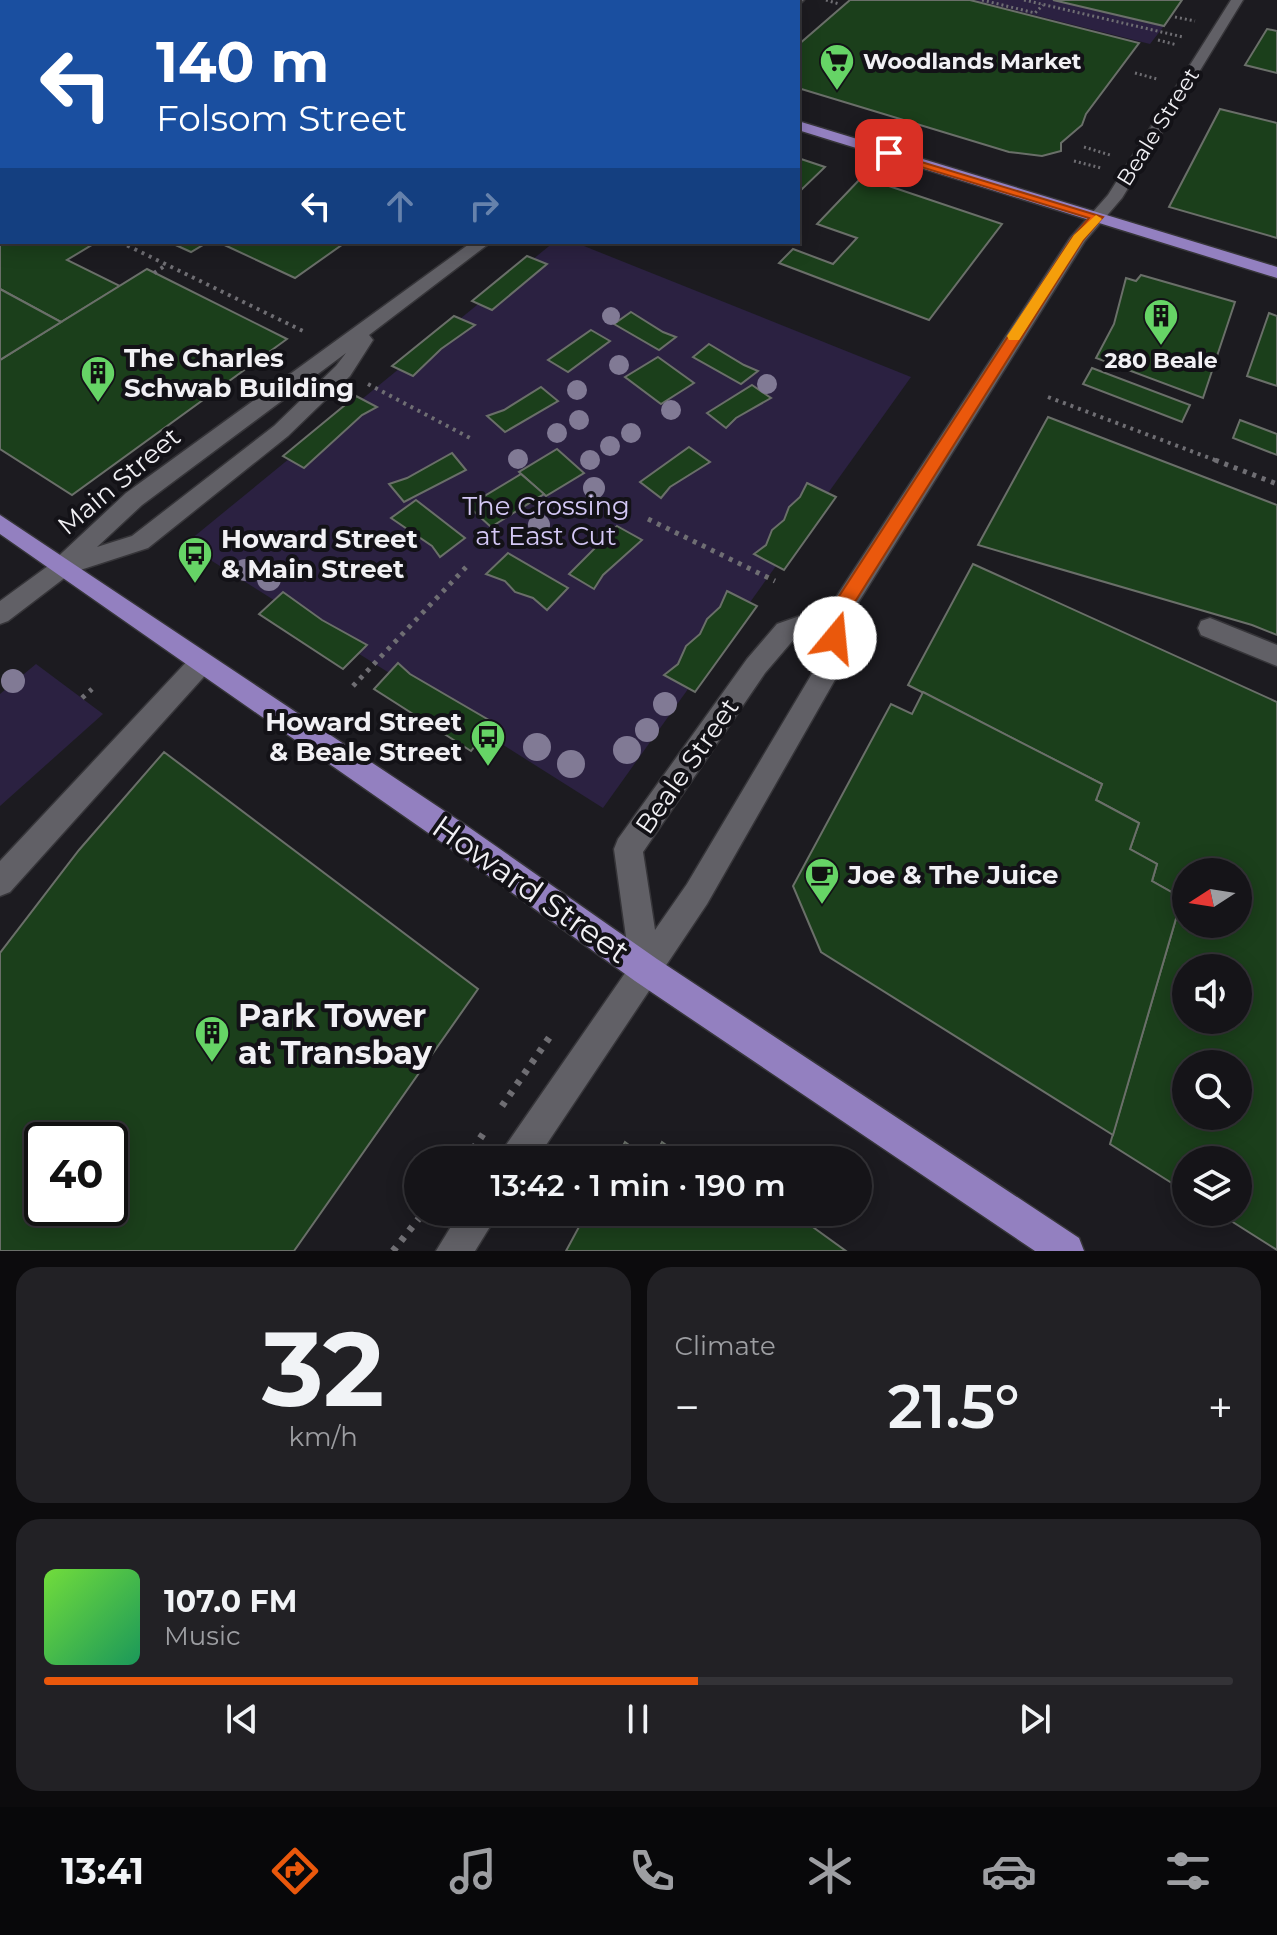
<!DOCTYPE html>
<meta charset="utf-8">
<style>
body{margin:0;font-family:Montserrat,sans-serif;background:#222125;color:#f1f3f6;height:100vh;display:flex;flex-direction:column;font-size:30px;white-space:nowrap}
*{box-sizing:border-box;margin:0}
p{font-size:26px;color:#9d9ea2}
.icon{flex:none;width:44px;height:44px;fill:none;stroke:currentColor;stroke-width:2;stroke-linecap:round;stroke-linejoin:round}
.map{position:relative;height:1251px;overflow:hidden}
.sheet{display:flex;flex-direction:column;gap:16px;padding:16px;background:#0c0b0d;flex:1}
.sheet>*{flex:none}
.banner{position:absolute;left:0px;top:0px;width:800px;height:244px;box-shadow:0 4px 20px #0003,0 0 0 2px #343337;background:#1a4fa0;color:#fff;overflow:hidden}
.needle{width:52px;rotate:258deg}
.tools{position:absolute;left:1172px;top:858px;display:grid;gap:16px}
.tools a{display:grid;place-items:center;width:80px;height:80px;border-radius:50%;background:#151418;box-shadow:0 4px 20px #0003,0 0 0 2px #343337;font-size:40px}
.speed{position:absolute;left:24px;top:1122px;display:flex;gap:16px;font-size:40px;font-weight:700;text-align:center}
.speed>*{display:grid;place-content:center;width:104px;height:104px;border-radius:50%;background:#151418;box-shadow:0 4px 20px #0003,0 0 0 2px #343337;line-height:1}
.speed .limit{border:4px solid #111;border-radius:12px;background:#fff;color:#111}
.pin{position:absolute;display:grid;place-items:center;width:68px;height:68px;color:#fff;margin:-34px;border-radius:16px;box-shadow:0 4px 12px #0006}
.me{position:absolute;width:88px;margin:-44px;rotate:17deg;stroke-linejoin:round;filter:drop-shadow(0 0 6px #0008)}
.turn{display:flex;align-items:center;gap:28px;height:168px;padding:0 24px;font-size:36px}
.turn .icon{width:104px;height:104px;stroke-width:2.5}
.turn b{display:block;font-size:56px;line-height:68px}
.lanes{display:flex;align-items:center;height:76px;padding:0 24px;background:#0003;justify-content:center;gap:40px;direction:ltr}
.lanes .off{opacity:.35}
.big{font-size:60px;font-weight:600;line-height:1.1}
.sheet .card{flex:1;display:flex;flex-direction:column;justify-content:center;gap:12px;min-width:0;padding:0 28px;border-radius:24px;background:#222125}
.sheet .dial{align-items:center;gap:0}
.dial b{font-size:104px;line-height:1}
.song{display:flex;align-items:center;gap:24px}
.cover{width:96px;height:96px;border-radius:12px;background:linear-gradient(135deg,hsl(100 70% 55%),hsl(150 70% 35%))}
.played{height:8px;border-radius:4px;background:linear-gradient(90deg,#ea580c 55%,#343337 55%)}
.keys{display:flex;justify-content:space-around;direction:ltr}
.heat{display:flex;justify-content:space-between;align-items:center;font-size:44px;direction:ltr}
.sheet .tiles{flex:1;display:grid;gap:16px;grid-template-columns:1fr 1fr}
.card:last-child{grid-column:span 2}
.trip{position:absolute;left:404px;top:1146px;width:468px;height:80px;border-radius:40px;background:#151418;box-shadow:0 4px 20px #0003,0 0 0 2px #343337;font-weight:600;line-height:80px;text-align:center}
.tabs{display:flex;height:128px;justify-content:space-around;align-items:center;background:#08080a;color:#9d9ea2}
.tabs .icon{width:56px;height:56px}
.tabs .current{color:#ea580c}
.tabs b{font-size:36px;color:#f1f3f6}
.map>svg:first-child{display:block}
</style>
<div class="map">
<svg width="1277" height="1251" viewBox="0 0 1277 1251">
<rect width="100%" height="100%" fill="#1c1b20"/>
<g fill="#2b2141">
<polygon points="974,0 1053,0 1164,26 1150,44"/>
<polygon points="554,242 574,242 911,377 603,808 185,544"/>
<polygon points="36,664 103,714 0,806 0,694"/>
</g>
<g fill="#1b3f1b" stroke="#6a6f69" stroke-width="2" fill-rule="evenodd">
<polygon points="0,0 292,0 298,2 2,2 2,65"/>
<polygon points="477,0 607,0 610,1 483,2"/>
<polygon points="850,0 970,0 1139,43 1086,114 1082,125 1061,143 1061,151 1042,156 1009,152 798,88 798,45"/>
<polygon points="1053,0 1182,0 1164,26"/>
<polygon points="1267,29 1277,31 1277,73 1245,65"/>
<polygon points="1220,109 1277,123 1277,238 1169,207"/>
<polygon points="798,158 825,167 798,193"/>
<polygon points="862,177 1002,224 929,320 779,263 793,249 833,264 857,238 817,224"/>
<polygon points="0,226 2,242 82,242 90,246 67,260 120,286 61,322 0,289"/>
<polygon points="169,242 208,242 191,252"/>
<polygon points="218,242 346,242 295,278"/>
<polygon points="527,256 547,264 492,310 472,301"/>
<polygon points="147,269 287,339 72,495 0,449 0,360"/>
<polygon points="1141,275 1235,302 1203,398 1096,358 1114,324 1126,278 1136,281"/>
<polygon points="0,289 61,322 0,360"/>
<polygon points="631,312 663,332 676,337 659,350 614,324"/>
<polygon points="1269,313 1277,316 1277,386 1247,376"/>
<polygon points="454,316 475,325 441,349 413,376 392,366"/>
<polygon points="591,330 610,341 568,372 548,360"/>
<polygon points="709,344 744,365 758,371 741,384 693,357"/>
<polygon points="658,357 694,383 661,404 625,377"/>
<polygon points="1092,368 1190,405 1182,422 1083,384"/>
<polygon points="752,385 771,398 736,418 726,428 707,413"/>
<polygon points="541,387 558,401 505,432 487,416 504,410"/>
<polygon points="356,396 377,407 362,415 304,468 283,456"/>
<polygon points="1048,417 1277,505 1277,635 1252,625 978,545"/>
<polygon points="1240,420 1277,434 1277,455 1233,438"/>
<polygon points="689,447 710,462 670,487 661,498 640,482"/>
<polygon points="557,449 584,473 546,496 519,472"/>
<polygon points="452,453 466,470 404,502 389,484 407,478"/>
<polygon points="521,474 544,494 491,527 468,506"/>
<polygon points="807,483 836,497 784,570 754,554 766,545 772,530 784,520 789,507 800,497"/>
<polygon points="416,500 465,538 440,557 432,546 391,518"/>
<polygon points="617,526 642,540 603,575 594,589 569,574"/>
<polygon points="508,553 568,588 547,610 533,598 515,592 505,581 486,574"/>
<path d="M 973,564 L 1277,702 L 1277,1250 L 1217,1212 L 1238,1212 L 1238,1160 L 1186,1160 L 1186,1192 L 1110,1144 L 1182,898 L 1152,881 L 1157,864 L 1130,849 L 1139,823 L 1096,800 L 1102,784 L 908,685 ZM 1186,872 L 1238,872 L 1238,924 L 1186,924 ZM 1186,968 L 1238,968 L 1238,1020 L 1186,1020 ZM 1186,1064 L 1238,1064 L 1238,1116 L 1186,1116 Z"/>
<polygon points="727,591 757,606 695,692 664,675 678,664 686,646 700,634 707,619 720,607"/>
<polygon points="283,592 322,620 367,645 343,669 259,614"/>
<polygon points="398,663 410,674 494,723 471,751 374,689"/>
<polygon points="923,692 1102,784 1096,800 1139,823 1130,849 1157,864 1152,881 1182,898 1113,1135 821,952 793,886 891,704 912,714"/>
<path d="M 164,752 L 478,989 L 294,1251 L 0,1251 L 0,953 L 79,850 ZM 42,1140 L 110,1140 L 110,1208 L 42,1208 Z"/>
<polygon points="625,1142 649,1160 616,1160"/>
<polygon points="662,1142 687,1160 653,1160"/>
<polygon points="587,1212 792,1212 846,1251 566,1251"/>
</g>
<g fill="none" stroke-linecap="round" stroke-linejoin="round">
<defs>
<g id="minor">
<polygon points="356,0 371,0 355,2"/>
<polygon points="791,0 804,0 798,5 798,2 790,2"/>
<path d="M 1231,0 L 1243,0 L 1122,198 L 1085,241 L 851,614 L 840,671 L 707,904 L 536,1160 L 499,1160 L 504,1148 L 630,966 L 614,849 L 618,839 L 747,659 L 777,624 L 831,605 L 1070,238 L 1108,195 ZM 825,627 L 819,662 L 687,884 L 655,930 L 643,852 L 765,673 L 795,638 Z"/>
<polygon points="2,181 2,191 0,192 0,182"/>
<path d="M 472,242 L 491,242 L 369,335 L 373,340 L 350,376 L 288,436 L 148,548 L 71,573 L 8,621 L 0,624 L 0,601 L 48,566 L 126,493 ZM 346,353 L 336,366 L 274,426 L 132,536 L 97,547 L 142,505 Z"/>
<polygon points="1210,618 1277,645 1277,666 1201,635 1198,628 1201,621"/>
<polygon points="201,652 210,656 213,663 210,670 10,892 0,896 0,861 192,656"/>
<polygon points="460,1212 499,1212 475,1251 436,1251"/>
</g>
<g id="major">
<polygon points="384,0 401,0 402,2 385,2"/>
<polygon points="798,121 1277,267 1277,278 798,130"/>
<polygon points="0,515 467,826 657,959 1079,1238 1084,1251 1035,1251 635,981 447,846 0,534"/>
</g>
</defs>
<use href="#minor" stroke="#363539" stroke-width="3"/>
<use href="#major" stroke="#363539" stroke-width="3"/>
<g stroke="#6f6e73" stroke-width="3" stroke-dasharray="2 3" stroke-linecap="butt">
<polyline points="697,0 704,2"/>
<polyline points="826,0 839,4"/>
<polyline points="982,0 1035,13 1043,5"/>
<polyline points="1024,0 1183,37"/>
<polyline points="1175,17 1195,21"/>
<polyline points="798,33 802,34"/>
<polyline points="1158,40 1177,45"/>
<polyline points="1135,73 1157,79"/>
<polyline points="1084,147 1110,155"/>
<polyline points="1074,161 1101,168"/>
</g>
<g stroke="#6f6e73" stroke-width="4" stroke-dasharray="3 5" stroke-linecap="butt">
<polyline points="120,242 303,331"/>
<polyline points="154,273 166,265"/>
<polyline points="368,384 470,438"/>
<polyline points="1048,397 1220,462"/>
</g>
<g stroke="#6f6e73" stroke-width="5" stroke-dasharray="4 6" stroke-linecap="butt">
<polyline points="1215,460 1277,484"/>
<polyline points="648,519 775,581"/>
<polyline points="353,686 470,563"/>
<polyline points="82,698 92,689"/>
</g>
<g stroke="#6f6e73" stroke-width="7" stroke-dasharray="5 8" stroke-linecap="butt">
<polyline points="502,1106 551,1035"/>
<polyline points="466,1160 483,1134"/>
<polyline points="393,1251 424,1212"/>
</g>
<use href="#minor" fill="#616066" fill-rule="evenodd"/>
<use href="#major" fill="#9380c0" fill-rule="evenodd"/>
</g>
<g fill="#817a95">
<circle cx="611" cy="316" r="9"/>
<circle cx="619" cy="365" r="10"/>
<circle cx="767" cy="384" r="10"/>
<circle cx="577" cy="390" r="10"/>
<circle cx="671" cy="410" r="10"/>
<circle cx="579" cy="420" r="10"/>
<circle cx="557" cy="433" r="10"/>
<circle cx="631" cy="433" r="10"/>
<circle cx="610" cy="446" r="10"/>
<circle cx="518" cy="459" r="10"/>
<circle cx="590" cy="460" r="10"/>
<circle cx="594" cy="488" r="11"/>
<circle cx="539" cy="525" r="11"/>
<circle cx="245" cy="570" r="11"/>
<circle cx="269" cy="579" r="12"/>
<circle cx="13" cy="681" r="12"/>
<circle cx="665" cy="704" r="12"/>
<circle cx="647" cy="730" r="12"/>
<circle cx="537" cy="747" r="14"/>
<circle cx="627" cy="750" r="14"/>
<circle cx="571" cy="764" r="14"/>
</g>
<polygon fill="#ea580c" stroke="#983908" stroke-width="2" points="885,151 1103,217 1083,240 848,613 841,643 828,643 826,638 832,607 1072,238 1089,218 885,156"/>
<polygon fill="#f59e0b" points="1096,215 1102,219 1083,240 1019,340 1009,340 1007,336 1074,235"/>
<defs>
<symbol id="supermarket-pin" viewBox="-11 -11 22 30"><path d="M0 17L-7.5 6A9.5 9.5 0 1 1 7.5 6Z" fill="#66d466" stroke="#131217"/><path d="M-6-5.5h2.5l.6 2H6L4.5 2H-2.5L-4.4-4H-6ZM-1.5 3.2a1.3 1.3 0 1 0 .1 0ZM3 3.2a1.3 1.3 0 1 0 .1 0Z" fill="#111"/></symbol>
<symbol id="building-pin" viewBox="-11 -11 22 30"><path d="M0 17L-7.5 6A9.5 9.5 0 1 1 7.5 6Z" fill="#66d466" stroke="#131217"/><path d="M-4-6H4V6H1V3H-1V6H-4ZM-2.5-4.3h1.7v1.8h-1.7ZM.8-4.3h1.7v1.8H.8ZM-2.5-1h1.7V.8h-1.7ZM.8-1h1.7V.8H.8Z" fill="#111"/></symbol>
<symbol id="bus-pin" viewBox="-11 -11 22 30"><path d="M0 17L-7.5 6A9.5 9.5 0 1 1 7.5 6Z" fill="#66d466" stroke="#131217"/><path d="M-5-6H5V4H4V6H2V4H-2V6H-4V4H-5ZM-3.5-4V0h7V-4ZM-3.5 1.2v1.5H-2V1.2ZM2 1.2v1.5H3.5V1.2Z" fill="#111"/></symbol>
<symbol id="cafe-pin" viewBox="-11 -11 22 30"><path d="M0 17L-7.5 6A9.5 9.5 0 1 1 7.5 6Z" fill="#66d466" stroke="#131217"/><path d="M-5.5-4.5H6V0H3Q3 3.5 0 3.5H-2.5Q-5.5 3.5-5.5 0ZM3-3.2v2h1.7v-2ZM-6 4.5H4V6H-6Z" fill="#111"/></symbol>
</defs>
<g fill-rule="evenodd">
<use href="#supermarket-pin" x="817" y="41" width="40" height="54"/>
<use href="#building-pin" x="1141" y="296" width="40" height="54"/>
<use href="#building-pin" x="78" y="353" width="40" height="54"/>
<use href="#bus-pin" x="175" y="534" width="40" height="54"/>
<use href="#bus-pin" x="468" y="717" width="40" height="54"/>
<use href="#cafe-pin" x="802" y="855" width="40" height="54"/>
<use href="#building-pin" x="192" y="1013" width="40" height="54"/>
</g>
<g text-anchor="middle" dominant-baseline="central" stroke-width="8" stroke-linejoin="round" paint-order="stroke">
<g font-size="22" font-weight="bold" fill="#f1f0f4" stroke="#131217" text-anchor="start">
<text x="863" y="61">Woodlands Market</text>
<text x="1161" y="360" text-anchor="middle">280 Beale</text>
</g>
<g font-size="22" fill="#f1f0f4" stroke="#131217">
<text transform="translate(1158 127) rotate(-58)">Beale Street</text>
</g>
<g font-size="26" font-weight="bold" fill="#f1f0f4" stroke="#131217" text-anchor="start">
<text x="124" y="358">The Charles<tspan x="124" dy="30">Schwab Building</tspan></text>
<text x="221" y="539">Howard Street<tspan x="221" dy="30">&amp; Main Street</tspan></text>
<text x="462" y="722" text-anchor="end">Howard Street<tspan x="462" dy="30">&amp; Beale Street</tspan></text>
<text x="848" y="875">Joe &amp; The Juice</text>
</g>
<g font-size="26" fill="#f1f0f4" stroke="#131217">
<text transform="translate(119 481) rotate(-40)">Main Street</text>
<text transform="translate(687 766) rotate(-55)">Beale Street</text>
</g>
<g font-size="26" fill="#d4c8f5" stroke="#131217">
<text x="546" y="506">The Crossing<tspan x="546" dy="30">at East Cut</tspan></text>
</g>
<g font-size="32" fill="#f1f0f4" stroke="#131217">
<text transform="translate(531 889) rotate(35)">Howard Street</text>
</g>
<g font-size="32" font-weight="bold" fill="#f1f0f4" stroke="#131217" text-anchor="start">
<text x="238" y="1015">Park Tower<tspan x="238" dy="37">at Transbay</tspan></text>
</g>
</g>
</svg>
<div class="tools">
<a><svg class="needle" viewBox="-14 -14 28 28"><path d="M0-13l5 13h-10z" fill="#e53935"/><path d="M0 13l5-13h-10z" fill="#9d9ea2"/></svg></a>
<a><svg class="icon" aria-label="sound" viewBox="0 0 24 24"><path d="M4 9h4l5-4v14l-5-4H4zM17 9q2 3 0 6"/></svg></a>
<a><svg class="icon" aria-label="search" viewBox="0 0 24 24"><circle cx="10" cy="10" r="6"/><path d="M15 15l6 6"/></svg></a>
<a><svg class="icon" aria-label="layers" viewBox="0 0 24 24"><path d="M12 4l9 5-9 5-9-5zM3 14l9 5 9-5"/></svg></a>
</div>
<div class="speed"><div class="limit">40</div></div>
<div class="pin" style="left:889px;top:153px;background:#d93025"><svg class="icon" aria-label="arrive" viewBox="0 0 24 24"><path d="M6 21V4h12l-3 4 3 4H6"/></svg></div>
<svg class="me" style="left:835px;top:638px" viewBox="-20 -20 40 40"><circle r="19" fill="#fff"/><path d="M0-13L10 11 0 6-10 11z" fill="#ea580c"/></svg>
<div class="trip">13:42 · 1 min · 190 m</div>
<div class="banner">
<div class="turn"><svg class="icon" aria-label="left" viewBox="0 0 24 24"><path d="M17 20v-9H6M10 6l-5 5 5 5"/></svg><div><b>140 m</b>Folsom Street</div></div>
<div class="lanes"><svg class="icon" aria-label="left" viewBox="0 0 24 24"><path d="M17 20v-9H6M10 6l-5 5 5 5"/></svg><svg class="icon off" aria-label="ahead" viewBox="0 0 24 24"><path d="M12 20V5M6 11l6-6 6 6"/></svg><svg class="icon off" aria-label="right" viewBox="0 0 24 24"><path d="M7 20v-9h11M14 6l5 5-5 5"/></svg></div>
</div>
</div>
<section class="sheet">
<div class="tiles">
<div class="card dial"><b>32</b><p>km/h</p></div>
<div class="card"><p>Climate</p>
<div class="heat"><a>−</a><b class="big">21.5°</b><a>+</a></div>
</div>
<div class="card">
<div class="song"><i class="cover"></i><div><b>107.0 FM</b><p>Music</p></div></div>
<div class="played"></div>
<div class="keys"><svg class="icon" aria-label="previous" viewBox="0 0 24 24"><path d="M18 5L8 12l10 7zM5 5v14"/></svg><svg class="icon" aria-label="pause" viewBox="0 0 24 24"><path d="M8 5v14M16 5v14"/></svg><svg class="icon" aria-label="next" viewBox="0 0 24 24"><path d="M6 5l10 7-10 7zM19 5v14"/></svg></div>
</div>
</div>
</section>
<nav class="tabs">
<b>13:41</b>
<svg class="icon current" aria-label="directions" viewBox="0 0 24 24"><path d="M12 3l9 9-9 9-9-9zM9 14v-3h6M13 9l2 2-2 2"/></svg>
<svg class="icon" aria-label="music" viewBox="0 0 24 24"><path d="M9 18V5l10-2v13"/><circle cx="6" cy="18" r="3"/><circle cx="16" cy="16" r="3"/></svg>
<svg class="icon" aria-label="phone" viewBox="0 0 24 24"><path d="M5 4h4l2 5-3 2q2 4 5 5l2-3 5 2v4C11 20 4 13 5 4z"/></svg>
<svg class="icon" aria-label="climate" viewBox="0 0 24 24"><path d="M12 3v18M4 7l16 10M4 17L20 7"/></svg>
<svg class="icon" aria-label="car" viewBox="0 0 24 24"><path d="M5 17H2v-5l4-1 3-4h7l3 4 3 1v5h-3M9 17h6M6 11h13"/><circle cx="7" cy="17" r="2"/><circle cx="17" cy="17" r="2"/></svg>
<svg class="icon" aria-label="filters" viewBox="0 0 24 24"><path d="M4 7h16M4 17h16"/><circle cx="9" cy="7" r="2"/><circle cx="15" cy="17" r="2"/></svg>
</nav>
